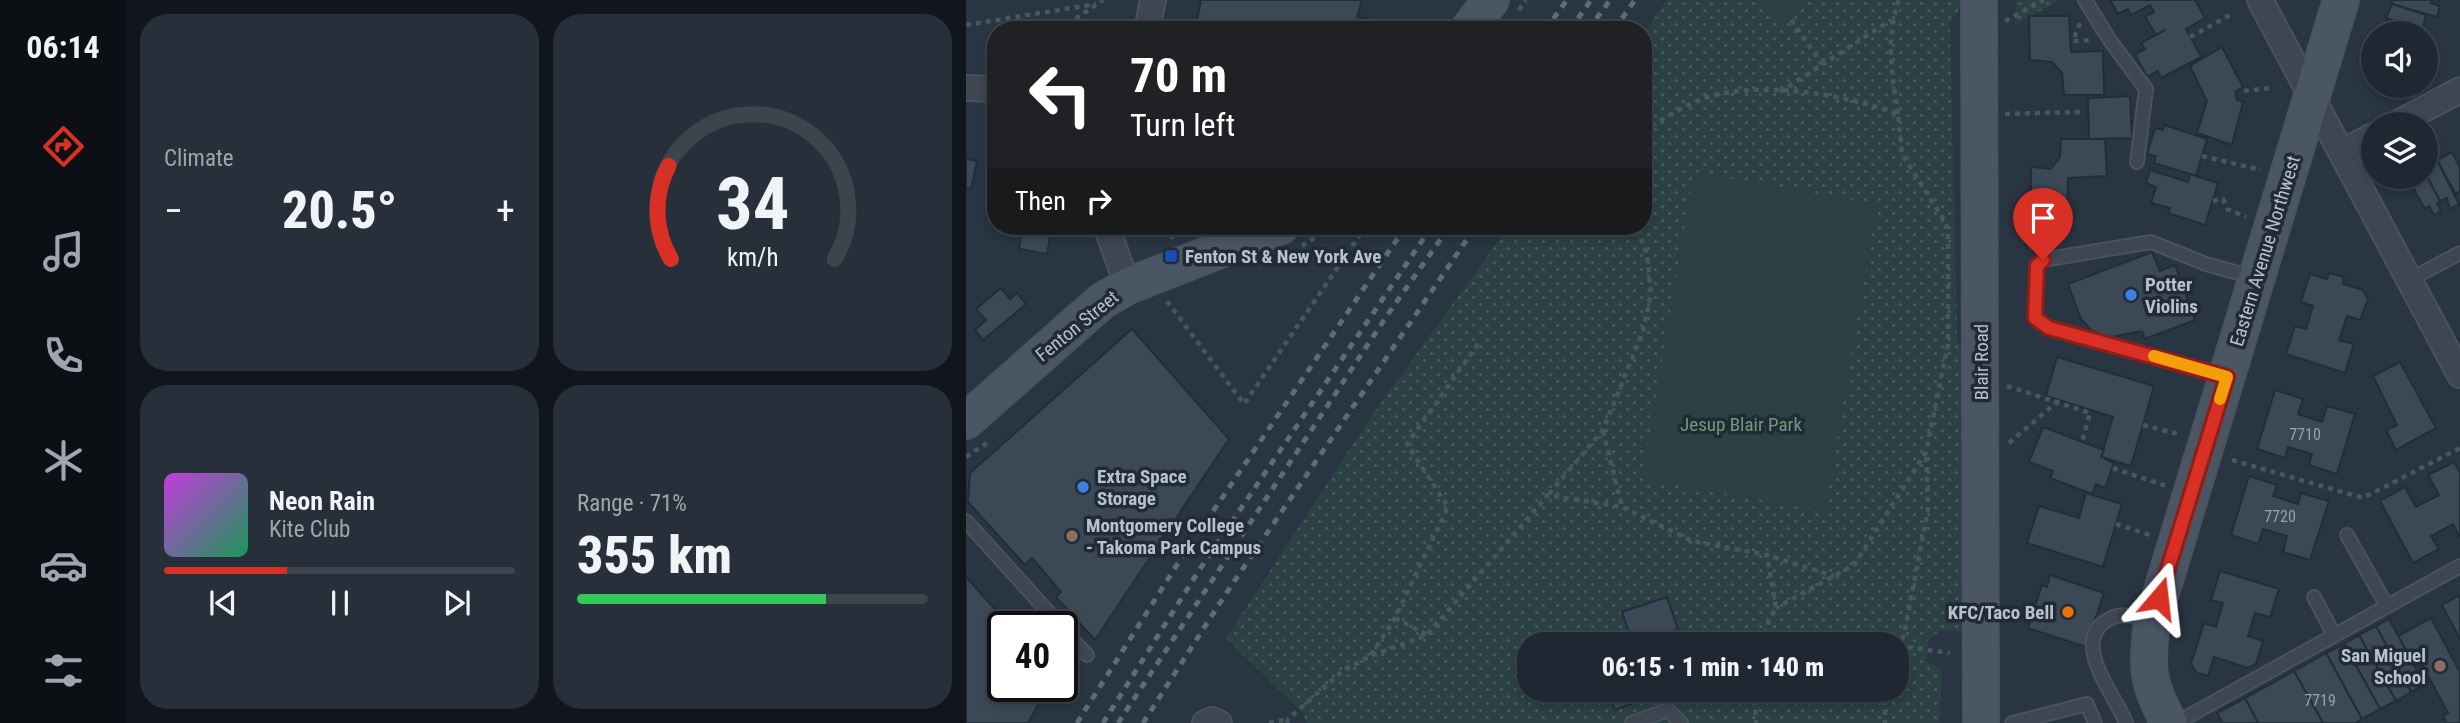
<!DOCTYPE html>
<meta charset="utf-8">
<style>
body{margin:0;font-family:"Roboto Condensed",sans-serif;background:#27303a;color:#f1f3f6;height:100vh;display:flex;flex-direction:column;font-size:26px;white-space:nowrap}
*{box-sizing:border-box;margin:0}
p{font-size:23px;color:#a1a6ac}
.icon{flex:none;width:38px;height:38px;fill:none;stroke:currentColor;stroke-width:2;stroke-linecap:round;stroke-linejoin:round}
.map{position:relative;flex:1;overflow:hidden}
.details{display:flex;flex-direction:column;gap:14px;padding:14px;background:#11161c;width:840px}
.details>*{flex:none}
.hud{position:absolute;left:21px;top:21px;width:665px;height:214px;border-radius:28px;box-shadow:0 4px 10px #0003,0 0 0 2px #3c444d;background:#202124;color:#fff;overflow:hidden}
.tools{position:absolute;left:1395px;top:21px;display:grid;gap:14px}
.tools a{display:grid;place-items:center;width:77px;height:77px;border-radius:50%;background:#1f2832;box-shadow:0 4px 10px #0003,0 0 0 2px #3c444d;font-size:35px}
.speed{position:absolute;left:21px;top:611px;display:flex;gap:14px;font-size:35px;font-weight:700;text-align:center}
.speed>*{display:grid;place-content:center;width:91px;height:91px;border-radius:50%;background:#1f2832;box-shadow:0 4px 10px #0003,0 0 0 2px #3c444d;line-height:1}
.speed .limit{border:4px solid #111;border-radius:10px;background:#fff;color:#111}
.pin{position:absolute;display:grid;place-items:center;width:60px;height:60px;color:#fff;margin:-72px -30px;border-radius:50% 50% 50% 0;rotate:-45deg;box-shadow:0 0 7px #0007}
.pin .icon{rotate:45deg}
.me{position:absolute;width:77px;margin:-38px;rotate:17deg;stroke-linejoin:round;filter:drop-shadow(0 0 5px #0008)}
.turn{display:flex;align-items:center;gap:24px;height:147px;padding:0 28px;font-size:32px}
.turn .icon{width:91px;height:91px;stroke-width:2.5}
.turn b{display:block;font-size:49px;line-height:60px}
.then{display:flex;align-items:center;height:66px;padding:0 28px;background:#0003;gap:14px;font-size:26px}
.big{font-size:52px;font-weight:800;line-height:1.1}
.details .tile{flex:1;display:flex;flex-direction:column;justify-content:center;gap:10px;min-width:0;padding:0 24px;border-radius:28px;background:#27303a}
.details .dial{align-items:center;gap:0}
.dial svg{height:182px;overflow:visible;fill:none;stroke:#3c444d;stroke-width:7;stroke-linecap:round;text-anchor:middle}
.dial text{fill:#f1f3f6;stroke:none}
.song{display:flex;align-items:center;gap:21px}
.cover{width:84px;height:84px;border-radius:10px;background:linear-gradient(135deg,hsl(290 70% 55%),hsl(150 70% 35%))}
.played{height:7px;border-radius:4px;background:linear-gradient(90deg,#d93025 35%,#3c444d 35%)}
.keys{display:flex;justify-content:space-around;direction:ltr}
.heat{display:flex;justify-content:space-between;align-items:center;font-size:38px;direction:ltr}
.charge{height:10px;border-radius:5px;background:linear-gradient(90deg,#34c759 71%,#3c444d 0)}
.details .tiles{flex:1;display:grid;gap:14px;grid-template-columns:repeat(2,1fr)}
.trip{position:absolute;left:551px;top:632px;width:392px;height:70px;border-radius:28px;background:#1f2832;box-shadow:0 4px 10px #0003,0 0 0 2px #3c444d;font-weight:800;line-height:70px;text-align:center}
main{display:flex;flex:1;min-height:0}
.tabs{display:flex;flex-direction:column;width:126px;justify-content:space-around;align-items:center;background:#0c1014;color:#a1a6ac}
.tabs .icon{width:49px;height:49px}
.tabs .selected{color:#d93025}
.tabs b{font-size:32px;color:#f1f3f6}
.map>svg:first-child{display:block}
</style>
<main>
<nav class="tabs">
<b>06:14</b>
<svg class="icon selected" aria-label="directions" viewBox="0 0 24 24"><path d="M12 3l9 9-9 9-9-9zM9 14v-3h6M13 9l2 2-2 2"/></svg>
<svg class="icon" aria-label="music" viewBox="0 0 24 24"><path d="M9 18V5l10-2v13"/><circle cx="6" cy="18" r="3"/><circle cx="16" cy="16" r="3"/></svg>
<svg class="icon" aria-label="phone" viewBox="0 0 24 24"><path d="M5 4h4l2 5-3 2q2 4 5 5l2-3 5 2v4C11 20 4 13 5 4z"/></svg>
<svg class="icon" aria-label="climate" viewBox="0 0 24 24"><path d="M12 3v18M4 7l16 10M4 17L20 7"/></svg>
<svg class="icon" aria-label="car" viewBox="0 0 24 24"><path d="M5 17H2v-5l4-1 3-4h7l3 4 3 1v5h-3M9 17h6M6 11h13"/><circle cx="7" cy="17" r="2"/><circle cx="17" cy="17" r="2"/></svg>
<svg class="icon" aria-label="filters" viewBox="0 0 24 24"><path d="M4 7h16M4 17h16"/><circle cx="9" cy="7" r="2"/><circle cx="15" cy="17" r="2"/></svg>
</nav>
<section class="details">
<div class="tiles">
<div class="tile"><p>Climate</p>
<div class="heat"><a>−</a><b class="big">20.5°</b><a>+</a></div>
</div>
<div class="tile dial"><svg viewBox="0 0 100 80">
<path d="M14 69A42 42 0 1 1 86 69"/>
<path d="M14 69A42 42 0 0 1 13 28" stroke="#d93025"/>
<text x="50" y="56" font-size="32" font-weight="700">34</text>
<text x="50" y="72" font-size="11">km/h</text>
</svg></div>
<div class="tile">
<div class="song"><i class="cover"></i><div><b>Neon Rain</b><p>Kite Club</p></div></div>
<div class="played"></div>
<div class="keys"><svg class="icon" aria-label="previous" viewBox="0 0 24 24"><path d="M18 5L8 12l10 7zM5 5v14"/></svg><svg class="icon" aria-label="pause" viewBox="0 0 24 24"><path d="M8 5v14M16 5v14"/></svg><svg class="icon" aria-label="next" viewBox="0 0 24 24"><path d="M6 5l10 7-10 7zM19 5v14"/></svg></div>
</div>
<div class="tile"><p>Range · 71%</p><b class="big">355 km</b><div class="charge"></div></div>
</div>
</section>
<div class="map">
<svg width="1494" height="723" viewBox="0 0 1494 723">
<defs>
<pattern id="green-dots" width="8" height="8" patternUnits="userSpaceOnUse" patternTransform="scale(1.75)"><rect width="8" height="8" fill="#2b4143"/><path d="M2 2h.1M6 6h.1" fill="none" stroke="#485b5d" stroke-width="1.8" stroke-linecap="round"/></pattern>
</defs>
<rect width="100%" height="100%" fill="#293542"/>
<g fill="url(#green-dots)" fill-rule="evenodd">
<path d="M 701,0 L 997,0 L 997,5 L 984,22 L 991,338 L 997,351 L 997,604 L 995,631 L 974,631 L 962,640 L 961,661 L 976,670 L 974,723 L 340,723 L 338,714 L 260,638 L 406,415 L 543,226 L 677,226 L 677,34 ZM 564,644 L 931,644 L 931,690 L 564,690 Z"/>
<polygon points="1050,0 1094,0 1049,25"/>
</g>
<g fill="#2b4143">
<polygon points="789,0 838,0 820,24"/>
<polygon points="728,172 911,204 859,511 676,479"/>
</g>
<g fill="#3b4957" stroke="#232d39" stroke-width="2">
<polygon points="235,0 396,0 391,17 410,22 408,30 229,30"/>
<polygon points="1144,0 1229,0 1239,18 1220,29 1235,57 1195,78 1192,71 1181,77 1169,54 1179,49 1175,43 1199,30 1190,35 1179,17 1188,12 1184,5 1165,15 1162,9 1152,14"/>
<polygon points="1426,0 1466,0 1465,3 1474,6 1471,17 1426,4"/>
<polygon points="1426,4 1460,15 1456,30 1420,18"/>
<polygon points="1063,16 1103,16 1105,52 1137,51 1138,95 1098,95 1096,73 1086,62 1064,60"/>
<polygon points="1422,19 1465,34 1462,47 1460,33 1416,33"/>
<polygon points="1256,47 1277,87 1269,92 1271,100 1277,102 1266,145 1231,133 1241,101 1224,66"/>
<polygon points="1164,96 1166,138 1123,139 1122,98"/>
<polygon points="1198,125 1241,139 1230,176 1188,163 1190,156 1181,154 1189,128 1197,130"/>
<polygon points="1095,139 1139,139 1141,176 1102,178 1101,215 1065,216 1065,167 1085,169 1094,157"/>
<polygon points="1486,152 1494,168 1494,192 1489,193 1471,160"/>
<polygon points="0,159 11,161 5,189 0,188"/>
<polygon points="1471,160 1493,204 1484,209 1481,198 1474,201 1460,175 1460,166"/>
<polygon points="1184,170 1222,182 1224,174 1252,183 1239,225 1202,213 1204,208 1185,203 1190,187 1180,183"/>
<polygon points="1460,175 1474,201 1471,203 1475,211 1468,215 1463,206 1459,209 1441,177"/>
<polygon points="57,226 86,226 81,254 53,249"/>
<polygon points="1186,252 1194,271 1209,265 1229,320 1179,339 1176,331 1140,338 1125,330 1115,319 1102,284"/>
<polygon points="1363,273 1378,277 1377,284 1397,290 1402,299 1394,320 1381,316 1373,340 1388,344 1379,373 1320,354 1329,326 1340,329 1347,306 1335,302 1344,274 1361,279"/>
<polygon points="35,288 44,299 51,293 60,304 17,340 9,330 20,320 10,309"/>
<polygon points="166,329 263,439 129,640 90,597 95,592 66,558 59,565 2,502 4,473"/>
<polygon points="1091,357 1188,386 1165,466 1135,457 1147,417 1080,396"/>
<polygon points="1434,362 1470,428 1430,450 1420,430 1431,425 1407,376"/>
<polygon points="1309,390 1337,399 1332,414 1356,422 1361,406 1389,414 1371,474 1343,465 1346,454 1322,447 1319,458 1291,449"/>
<polygon points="1077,427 1138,450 1135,457 1148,463 1139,488 1130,484 1126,494 1084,478 1087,471 1063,462"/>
<polygon points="1488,462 1494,473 1494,538 1487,524 1465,536 1473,549 1447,563 1414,501 1439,487 1450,507 1473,495 1462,475"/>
<polygon points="1283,476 1311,485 1307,496 1332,504 1335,493 1363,501 1344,560 1317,552 1321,536 1297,529 1292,544 1265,535"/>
<polygon points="1120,493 1156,504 1137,567 1061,543 1073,506 1113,518"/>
<polygon points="1254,571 1313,589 1304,617 1289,613 1282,636 1297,641 1290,664 1282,668 1248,657 1242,676 1231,673 1225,664 1238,623 1250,627 1257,603 1245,600"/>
<polygon points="1084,575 1138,593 1120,647 1062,628 1076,585 1081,587"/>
<polygon points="0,577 44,626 37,626 37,686 82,686 62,723 0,723"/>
<polygon points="1494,595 1494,639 1476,605"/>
<polygon points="701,597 712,629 667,644 656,612"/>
<polygon points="1465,618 1494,672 1494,723 1481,723 1477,716 1482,713 1452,657 1446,660 1432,636"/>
<polygon points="1423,619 1455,678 1452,680 1455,687 1445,692 1410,626"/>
<polygon points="1410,626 1445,692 1430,701 1393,635"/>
<polygon points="661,633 665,644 634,644"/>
<polygon points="1393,635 1430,701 1414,709 1378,644"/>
<polygon points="1378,644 1414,709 1396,719 1360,653"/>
<polygon points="1360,653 1396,719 1389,723 1357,723 1328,671"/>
<polygon points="1328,671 1357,723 1292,723 1279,698"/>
<polygon points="641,690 688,690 690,694 649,710"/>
<polygon points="1279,698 1292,723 1257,723 1251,713"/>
</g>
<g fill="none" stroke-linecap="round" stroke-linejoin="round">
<defs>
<g id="lane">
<polyline points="1119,0 1143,39 1180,89 1171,162"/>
<polyline points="1443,280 1494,253"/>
<polyline points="1257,376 1083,328 1069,318 1071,266 1077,260 1185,242 1240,264 1290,278"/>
<polyline points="0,521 95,626"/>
<polyline points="1381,535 1421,606"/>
<polyline points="1348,597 1368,635"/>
<polyline points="96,628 121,655"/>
<polyline points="666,723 702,710 715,723"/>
<polyline points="1046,723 1121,704 1129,723"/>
<path d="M 1160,723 C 1151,698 1107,647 1137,623 C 1153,611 1166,615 1183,622"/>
<polyline points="1210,723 1494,566"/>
</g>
<g id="street">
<polyline points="1294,0 1494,375"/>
<polyline points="181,30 187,0"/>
<polyline points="0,88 30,89"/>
<polyline points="1430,124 1494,90"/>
<polyline points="1376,152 1407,136"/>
<polyline points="140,226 162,286"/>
<polyline points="239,723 246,720 253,723"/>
</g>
<g id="secondary">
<polyline points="1013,0 1015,723"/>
<polyline points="502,30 525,0"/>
<polyline points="0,421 136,301 162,286 315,226"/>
<path d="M 1203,723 C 1181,683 1180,667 1186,623 L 1375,0"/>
</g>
</defs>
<use href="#lane" stroke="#49525e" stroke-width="16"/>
<use href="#street" stroke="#49525e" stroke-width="28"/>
<use href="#secondary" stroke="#49525e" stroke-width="38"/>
<g stroke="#445a5a" stroke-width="4.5" stroke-dasharray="5 5" stroke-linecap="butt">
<polyline points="553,10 560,0"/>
<polyline points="825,20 856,64"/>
<polyline points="1039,21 1078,0"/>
<polyline points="1114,23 1107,41 1124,40"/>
<polyline points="0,25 130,4"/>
<polyline points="93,30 137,0"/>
<polyline points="1224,37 1266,14"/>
<polyline points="1278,91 1305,88"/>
<polyline points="814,92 925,20"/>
<path d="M 932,114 C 926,75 919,38 933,0"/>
<polyline points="1039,114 1116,112"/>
<path d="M 677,131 C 698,119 721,103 745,96 C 798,81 881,95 932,114 L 936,154 L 979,222 L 982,232 L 982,344 L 960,452 L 888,565 L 810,608"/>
<polyline points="1236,156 1295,170"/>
<polyline points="1247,201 1257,199 1261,209 1280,217"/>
<polyline points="205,239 211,226"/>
<polyline points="336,246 367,226"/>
<polyline points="201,301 278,404 394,235"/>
<polyline points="1041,386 1124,413 1116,442"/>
<polyline points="1177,425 1216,435"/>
<polyline points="637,431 656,507"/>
<polyline points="1043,443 1090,403"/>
<polyline points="0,457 24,441"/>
<polyline points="1266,460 1397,498 1494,448"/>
<polyline points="1147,468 1200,486"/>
<polyline points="583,494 637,430 677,331 685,294 681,254 670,226"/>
<polyline points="1150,524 1184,535"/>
<polyline points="429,618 461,635"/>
<polyline points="797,644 803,620 810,608 801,555"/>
<polyline points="932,646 984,653"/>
<polyline points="931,648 938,635 962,509 960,453"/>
<polyline points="405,655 429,618 482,507 441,444 515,340"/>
<polyline points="788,690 790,723"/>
<polyline points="918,690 919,723"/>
<polyline points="303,723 322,719"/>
<polyline points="321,723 322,719 378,670 405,656 461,635 582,495 656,507 726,541 801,555 868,576"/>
</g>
<use href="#lane" stroke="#3d4651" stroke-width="12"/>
<use href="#street" stroke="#3d4651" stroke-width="24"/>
<use href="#secondary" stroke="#4b5664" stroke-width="35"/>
<g stroke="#5f6b78" stroke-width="5" stroke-dasharray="7 7" stroke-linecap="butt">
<polyline points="579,30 601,0"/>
<polyline points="604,30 625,0"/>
<polyline points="622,30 644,0"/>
<polyline points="648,30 669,0"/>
<polyline points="111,723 214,560 440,226"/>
<polyline points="137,723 232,572 466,226"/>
<polyline points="152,723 422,314 484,226"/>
<polyline points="177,723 261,592 510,226"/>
</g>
</g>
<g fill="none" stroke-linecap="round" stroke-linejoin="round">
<defs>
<polyline id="route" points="1077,260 1071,266 1069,318 1083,328 1261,377 1193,598"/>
</defs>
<use href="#route" stroke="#8d1f18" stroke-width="18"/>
<use href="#route" stroke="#d93025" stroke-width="12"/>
<polyline stroke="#f59e0b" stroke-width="12" points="1188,356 1261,377 1254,399"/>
</g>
<rect fill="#1a4fb4" stroke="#212b37" stroke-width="2.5" x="198" y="249" width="14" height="14" rx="3.5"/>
<g fill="#3f7fe0" stroke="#212b37" stroke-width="2.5">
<circle cx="1165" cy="295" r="7"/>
<circle cx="117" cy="487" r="7"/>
</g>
<g fill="#8d6e63" stroke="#212b37" stroke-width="2.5">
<circle cx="106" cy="536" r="7"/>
<circle cx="1474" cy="666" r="7"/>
</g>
<circle fill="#e8710a" stroke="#212b37" stroke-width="2.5" cx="1102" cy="612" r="7"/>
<g text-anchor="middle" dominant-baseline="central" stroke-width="7" stroke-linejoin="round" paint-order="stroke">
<g font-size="16" fill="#98a1ac">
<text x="1339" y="434">7710</text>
<text x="1314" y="516">7720</text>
<text x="1354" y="700">7719</text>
</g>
<g font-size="19" fill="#bac1cb" stroke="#212b37">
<text transform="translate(1299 251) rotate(-73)">Eastern Avenue Northwest</text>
<text transform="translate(111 326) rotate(-39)">Fenton Street</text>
<text transform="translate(1015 362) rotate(-90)">Blair Road</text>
</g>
<g font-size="19" font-weight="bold" fill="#bac1cb" stroke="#212b37" text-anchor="start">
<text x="219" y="256">Fenton St &amp; New York Ave</text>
<text x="1179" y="284">Potter<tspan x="1179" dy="22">Violins</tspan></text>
<text x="131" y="476">Extra Space<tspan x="131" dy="22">Storage</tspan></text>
<text x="120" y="525">Montgomery College<tspan x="120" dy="22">- Takoma Park Campus</tspan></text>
<text x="1088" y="612" text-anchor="end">KFC/Taco Bell</text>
<text x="1460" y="655" text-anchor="end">San Miguel<tspan x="1460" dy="22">School</tspan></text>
</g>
<g font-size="19" fill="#729b79" stroke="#212b37">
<text x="775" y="424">Jesup Blair Park</text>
</g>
</g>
</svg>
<div class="tools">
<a><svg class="icon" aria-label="sound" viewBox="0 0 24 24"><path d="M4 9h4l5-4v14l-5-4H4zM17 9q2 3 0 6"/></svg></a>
<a><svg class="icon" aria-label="layers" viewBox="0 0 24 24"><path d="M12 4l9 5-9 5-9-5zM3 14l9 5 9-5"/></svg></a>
</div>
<div class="speed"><div class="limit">40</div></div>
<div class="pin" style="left:1077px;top:260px;background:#d93025"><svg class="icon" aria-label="arrive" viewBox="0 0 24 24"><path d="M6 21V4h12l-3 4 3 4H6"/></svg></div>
<svg class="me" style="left:1193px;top:598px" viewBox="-20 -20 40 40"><path d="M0-17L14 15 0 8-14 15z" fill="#d93025" stroke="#fff" stroke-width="4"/></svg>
<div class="trip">06:15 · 1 min · 140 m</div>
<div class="hud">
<div class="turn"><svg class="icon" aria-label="left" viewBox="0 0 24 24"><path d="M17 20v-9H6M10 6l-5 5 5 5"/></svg><div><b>70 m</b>Turn left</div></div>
<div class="then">Then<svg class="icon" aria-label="right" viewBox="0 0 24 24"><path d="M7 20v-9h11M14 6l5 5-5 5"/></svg></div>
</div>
</div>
</main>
